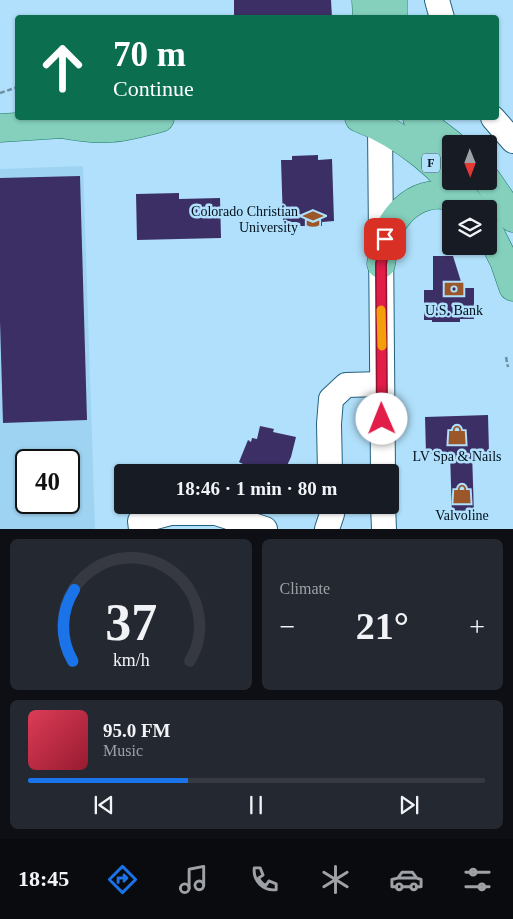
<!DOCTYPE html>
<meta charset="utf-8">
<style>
body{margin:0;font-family:"Times New Roman",serif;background:#242831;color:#f1f3f6;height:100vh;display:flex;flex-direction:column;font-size:19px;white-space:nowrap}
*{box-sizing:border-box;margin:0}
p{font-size:16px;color:#9ea1a6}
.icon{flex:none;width:28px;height:28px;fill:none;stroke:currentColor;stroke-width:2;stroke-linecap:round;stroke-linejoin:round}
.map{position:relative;height:529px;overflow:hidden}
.side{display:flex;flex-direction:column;gap:10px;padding:10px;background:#0d0f14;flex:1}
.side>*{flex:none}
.hud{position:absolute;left:15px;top:15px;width:484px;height:105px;border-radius:5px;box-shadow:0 1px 4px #0004;background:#0b6e4f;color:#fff;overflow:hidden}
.needle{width:32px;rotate:179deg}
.tools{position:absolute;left:442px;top:135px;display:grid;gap:10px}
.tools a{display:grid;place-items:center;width:55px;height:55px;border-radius:5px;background:#171b24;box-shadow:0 1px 4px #0004;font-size:25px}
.speed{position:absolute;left:15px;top:449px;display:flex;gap:10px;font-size:25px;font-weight:700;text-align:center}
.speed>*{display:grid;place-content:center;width:65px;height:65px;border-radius:50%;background:#171b24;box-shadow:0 1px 4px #0004;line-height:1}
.speed .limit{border:2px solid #111;border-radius:8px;background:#fff;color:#111}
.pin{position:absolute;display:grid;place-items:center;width:42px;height:42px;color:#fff;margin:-21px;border-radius:10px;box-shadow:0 2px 8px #0006}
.me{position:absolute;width:55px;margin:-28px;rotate:359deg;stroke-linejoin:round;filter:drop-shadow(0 0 4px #0008)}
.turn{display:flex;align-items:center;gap:18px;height:105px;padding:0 15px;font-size:22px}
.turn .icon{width:65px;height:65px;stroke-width:2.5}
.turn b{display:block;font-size:35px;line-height:42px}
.big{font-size:38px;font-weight:700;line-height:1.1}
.side .tile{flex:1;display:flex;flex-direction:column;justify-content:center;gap:8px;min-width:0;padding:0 18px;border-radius:8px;background:#242831}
.side .dial{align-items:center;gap:0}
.dial svg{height:130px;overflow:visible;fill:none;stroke:#363941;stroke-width:7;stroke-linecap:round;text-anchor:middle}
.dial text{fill:#f1f3f6;stroke:none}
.song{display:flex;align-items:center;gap:15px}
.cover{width:60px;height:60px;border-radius:8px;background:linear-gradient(135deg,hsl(350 70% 55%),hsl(350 70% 35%))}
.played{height:5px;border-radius:2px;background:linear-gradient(90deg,#1a73e8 35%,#363941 35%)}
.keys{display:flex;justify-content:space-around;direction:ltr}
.heat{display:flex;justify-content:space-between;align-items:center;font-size:28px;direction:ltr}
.side .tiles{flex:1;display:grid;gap:10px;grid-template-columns:1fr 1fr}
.tile:last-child{grid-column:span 2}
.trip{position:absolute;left:114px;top:464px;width:285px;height:50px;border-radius:5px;background:#171b24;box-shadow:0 1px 4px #0004;font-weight:700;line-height:50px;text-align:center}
.menu{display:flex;height:80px;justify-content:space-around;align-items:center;background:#090b0e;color:#9ea1a6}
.menu .icon{width:35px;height:35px}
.menu .selected{color:#1a73e8}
.menu b{font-size:22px;color:#f1f3f6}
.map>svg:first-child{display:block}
</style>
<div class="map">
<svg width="513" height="529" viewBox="0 0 513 529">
<rect width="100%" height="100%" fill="#b0e0fb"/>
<path fill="#9ed4f2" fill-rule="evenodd" d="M 83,166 L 95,529 L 0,529 L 0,169 ZM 26,460 L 69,460 L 69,502 L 26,502 Z"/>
<g fill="#3c2f65">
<polygon points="234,0 331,0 332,18 234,18"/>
<polygon points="318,155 318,160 332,159 334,221 322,222 322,226 297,226 297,222 283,222 281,160 292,160 292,156"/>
<polygon points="80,176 87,420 3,423 0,321 0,178"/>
<polygon points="179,193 179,199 220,198 221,238 137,240 136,194"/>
<polygon points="433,256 453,256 463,288 474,288 474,319 460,319 460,322 432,322 432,320 424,320 424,290 433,290"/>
<polygon points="488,415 489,452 472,452 474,515 452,516 450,453 426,454 425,417"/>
<polygon points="260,426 274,429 273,432 296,437 291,457 284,472 251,472 253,469 239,462 248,440 251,442 252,438 257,439"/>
</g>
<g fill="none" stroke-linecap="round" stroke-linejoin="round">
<defs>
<g id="minor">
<polyline points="437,0 442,18"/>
<polyline points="493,118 513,141"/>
<polyline points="380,125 383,472"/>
<polyline points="330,472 329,424 331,399 346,385 382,384"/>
<polyline points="383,505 384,529"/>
<polyline points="141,529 140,521 171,513 216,513 265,529"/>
<polyline points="327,529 332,514 332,505"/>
</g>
<g id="major">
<polyline points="366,0 367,18"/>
<polyline points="393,0 393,18"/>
<path d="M 359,118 C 405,135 445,170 474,209"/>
<polyline points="417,118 451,144"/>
<path d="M 62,124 C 103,132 120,129 160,118"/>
<polyline points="0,128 62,124 80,118"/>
<polyline points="488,181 513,218"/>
<polyline points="489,231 504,261 513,287"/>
<path d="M 381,264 C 383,253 384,240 389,230 C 405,197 441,182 471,208"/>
</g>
</defs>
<use href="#minor" stroke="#24617e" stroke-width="26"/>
<use href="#major" stroke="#207968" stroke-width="29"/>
<g stroke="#6c8fa4" stroke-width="2.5" stroke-dasharray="5 2.5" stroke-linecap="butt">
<polyline points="0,93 18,87"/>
<polyline points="506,357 508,367"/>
</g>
<use href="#minor" stroke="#fff" stroke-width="24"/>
<use href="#major" stroke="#84d0bd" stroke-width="28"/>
</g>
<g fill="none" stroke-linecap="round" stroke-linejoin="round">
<defs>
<polyline id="route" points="382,419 381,264 385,239"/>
</defs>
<use href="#route" stroke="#92132f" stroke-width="12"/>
<use href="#route" stroke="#e11d48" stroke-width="9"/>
<polyline stroke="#f59e0b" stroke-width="9" points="381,310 382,346"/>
</g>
<defs>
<symbol id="university-bare" viewBox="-9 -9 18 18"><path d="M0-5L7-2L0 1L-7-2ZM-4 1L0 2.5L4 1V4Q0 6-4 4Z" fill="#9b5729" stroke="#b0e0fb" stroke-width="2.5" paint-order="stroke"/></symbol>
<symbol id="bank-bare" viewBox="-9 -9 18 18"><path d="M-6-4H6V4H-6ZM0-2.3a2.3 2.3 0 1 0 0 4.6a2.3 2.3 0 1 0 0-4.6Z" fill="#9b5729" stroke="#b0e0fb" stroke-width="2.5" paint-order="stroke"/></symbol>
<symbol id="shop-bare" viewBox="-9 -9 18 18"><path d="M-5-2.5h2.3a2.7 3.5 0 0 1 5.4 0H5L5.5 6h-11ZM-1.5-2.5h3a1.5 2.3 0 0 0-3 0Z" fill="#9b5729" stroke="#b0e0fb" stroke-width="2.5" paint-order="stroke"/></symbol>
</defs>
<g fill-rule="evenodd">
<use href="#university-bare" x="299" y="205" width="28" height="28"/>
<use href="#bank-bare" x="440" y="275" width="28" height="28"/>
<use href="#shop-bare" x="443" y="421" width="28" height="28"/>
<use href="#shop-bare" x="448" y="480" width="28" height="28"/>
</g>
<g text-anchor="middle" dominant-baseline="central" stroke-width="5" stroke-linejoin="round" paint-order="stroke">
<rect fill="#b0e0fb" stroke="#354e5e" stroke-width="1" x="422" y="153.5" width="18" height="19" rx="4"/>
<g font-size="12" font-weight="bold" fill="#00101b">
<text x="431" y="163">F</text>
</g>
<g font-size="14" fill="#00101b" stroke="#b0e0fb">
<text x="298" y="211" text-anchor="end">Colorado Christian<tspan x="298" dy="16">University</tspan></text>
<text x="454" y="310">U.S. Bank</text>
<text x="457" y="456">LV Spa &amp; Nails</text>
<text x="462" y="515">Valvoline</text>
</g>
</g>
</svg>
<div class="tools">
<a><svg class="needle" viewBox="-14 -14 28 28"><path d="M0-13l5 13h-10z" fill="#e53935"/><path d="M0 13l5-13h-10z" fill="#9ea1a6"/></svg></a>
<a><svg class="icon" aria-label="layers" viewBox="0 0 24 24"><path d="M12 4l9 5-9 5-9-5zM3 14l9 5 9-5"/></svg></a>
</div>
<div class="speed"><div class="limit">40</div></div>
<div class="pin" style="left:385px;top:239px;background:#d93025"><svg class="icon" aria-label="arrive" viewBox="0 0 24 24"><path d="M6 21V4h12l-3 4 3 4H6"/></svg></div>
<svg class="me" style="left:382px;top:419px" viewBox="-20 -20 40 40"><circle r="19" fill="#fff"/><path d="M0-13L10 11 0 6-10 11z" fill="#e11d48"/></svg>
<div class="trip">18:46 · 1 min · 80 m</div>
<div class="hud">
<div class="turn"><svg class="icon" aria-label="ahead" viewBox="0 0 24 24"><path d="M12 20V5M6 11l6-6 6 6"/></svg><div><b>70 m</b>Continue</div></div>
</div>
</div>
<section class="side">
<div class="tiles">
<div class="tile dial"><svg viewBox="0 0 100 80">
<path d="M14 69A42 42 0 1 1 86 69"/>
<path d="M14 69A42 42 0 0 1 15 25" stroke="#1a73e8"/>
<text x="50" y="56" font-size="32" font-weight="700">37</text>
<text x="50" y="72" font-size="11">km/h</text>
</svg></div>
<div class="tile"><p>Climate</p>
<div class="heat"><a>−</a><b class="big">21°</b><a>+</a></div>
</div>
<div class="tile">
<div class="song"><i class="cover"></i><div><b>95.0 FM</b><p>Music</p></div></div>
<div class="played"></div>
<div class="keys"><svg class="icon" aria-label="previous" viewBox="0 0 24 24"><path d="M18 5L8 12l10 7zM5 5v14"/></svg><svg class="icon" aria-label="pause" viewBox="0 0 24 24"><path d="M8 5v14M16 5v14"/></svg><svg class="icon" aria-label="next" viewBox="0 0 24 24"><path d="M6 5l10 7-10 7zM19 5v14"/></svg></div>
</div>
</div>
</section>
<nav class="menu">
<b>18:45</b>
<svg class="icon selected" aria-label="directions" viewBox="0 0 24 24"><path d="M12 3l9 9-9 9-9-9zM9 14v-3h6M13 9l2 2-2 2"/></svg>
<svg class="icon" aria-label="music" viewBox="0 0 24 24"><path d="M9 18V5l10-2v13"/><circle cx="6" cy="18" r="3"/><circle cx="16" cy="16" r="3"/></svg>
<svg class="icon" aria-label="phone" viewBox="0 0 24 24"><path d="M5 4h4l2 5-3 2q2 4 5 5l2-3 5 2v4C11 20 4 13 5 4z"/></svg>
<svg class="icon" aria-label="climate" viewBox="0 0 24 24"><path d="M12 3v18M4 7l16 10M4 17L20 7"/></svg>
<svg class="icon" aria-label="car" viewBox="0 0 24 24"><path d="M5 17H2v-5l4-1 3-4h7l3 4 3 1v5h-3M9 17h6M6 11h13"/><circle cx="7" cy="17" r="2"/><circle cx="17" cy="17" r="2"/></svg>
<svg class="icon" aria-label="filters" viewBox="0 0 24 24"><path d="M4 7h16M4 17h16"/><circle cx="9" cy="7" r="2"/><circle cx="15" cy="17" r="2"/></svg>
</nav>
